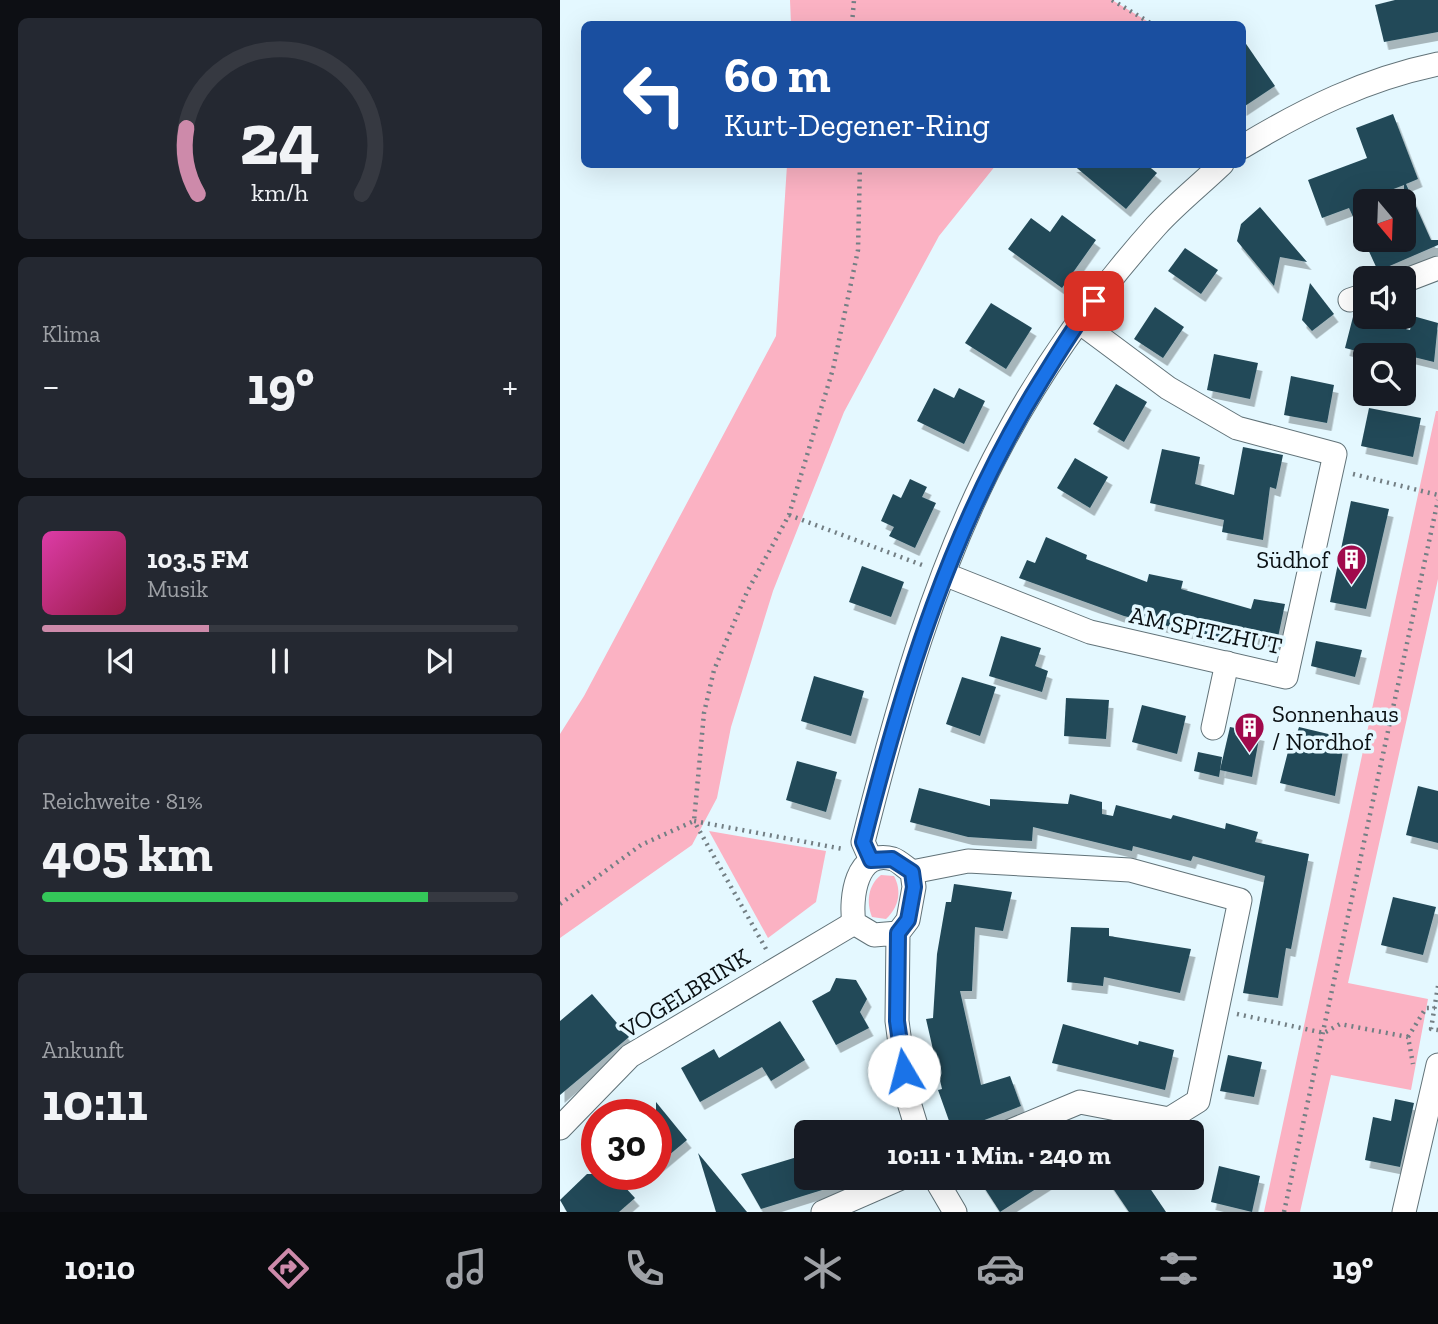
<!DOCTYPE html>
<html lang="de">
<meta charset="utf-8">
<style>
body{margin:0;font-family:"Zilla Slab",serif;background:#242831;color:#f1f3f6;height:100vh;display:flex;flex-direction:column;font-size:26px;white-space:nowrap}
*{box-sizing:border-box;margin:0}
p{font-size:23px;color:#9ea1a6}
.icon{flex:none;width:38px;height:38px;fill:none;stroke:currentColor;stroke-width:2;stroke-linecap:round;stroke-linejoin:round}
.map{position:relative;flex:1;overflow:hidden}
.panel{display:flex;flex-direction:column;gap:18px;padding:18px;background:#0d0f14;width:560px}
.panel>*{flex:none}
.banner{position:absolute;left:21px;top:21px;width:665px;height:147px;border-radius:10px;box-shadow:0 7px 28px #0002;background:#1a4fa0;color:#fff;overflow:hidden}
.needle{width:46px;rotate:161deg}
.tools{position:absolute;left:793px;top:189px;display:grid;gap:14px}
.tools a{display:grid;place-items:center;width:63px;height:63px;border-radius:10px;background:#171b24;box-shadow:0 7px 28px #0002;font-size:35px}
.speed{position:absolute;left:21px;top:1099px;display:flex;gap:14px;font-size:35px;font-weight:700;text-align:center}
.speed>*{display:grid;place-content:center;width:91px;height:91px;border-radius:50%;background:#171b24;box-shadow:0 7px 28px #0002;line-height:1}
.speed .limit{border:10px solid #d22;background:#fff;color:#111}
.pin{position:absolute;display:grid;place-items:center;width:60px;height:60px;color:#fff;margin:-30px;border-radius:14px;box-shadow:0 4px 10px #0006}
.me{position:absolute;width:77px;margin:-38px;rotate:352deg;stroke-linejoin:round;filter:drop-shadow(0 0 5px #0008)}
.turn{display:flex;align-items:center;gap:24px;height:147px;padding:0 28px;font-size:32px}
.turn .icon{width:91px;height:91px;stroke-width:2.5}
.turn b{display:block;font-size:49px;line-height:60px}
.big{font-size:52px;font-weight:700;line-height:1.1}
.panel .card{flex:1;display:flex;flex-direction:column;justify-content:center;gap:10px;min-width:0;padding:0 24px;border-radius:10px;background:#242831}
.panel .dial{align-items:center;gap:0}
.dial svg{height:182px;overflow:visible;fill:none;stroke:#363941;stroke-width:7;stroke-linecap:round;text-anchor:middle}
.dial text{fill:#f1f3f6;stroke:none}
.song{display:flex;align-items:center;gap:21px}
.cover{width:84px;height:84px;border-radius:10px;background:linear-gradient(135deg,hsl(320 70% 55%),hsl(340 70% 35%))}
.played{height:7px;border-radius:4px;background:linear-gradient(90deg,#cd8aaa 35%,#363941 35%)}
.keys{display:flex;justify-content:space-around;direction:ltr}
.heat{display:flex;justify-content:space-between;align-items:center;font-size:38px;direction:ltr}
.charge{height:10px;border-radius:5px;background:linear-gradient(90deg,#34c759 81%,#363941 0)}
.trip{position:absolute;left:234px;top:1120px;width:410px;height:70px;border-radius:10px;background:#171b24;box-shadow:0 7px 28px #0002;font-weight:700;line-height:70px;text-align:center}
.tab-bar{display:flex;height:112px;justify-content:space-around;align-items:center;background:#090b0e;color:#9ea1a6}
.tab-bar .icon{width:49px;height:49px}
.tab-bar .active{color:#cd8aaa}
.tab-bar b{font-size:32px;color:#f1f3f6}
main{display:flex;flex:1;min-height:0}
.map>svg:first-child{display:block}
</style>
<main>
<section class="panel">
<div class="card dial"><svg viewBox="0 0 100 80">
<path d="M14 69A42 42 0 1 1 86 69"/>
<path d="M14 69A42 42 0 0 1 9 40" stroke="#cd8aaa"/>
<text x="50" y="56" font-size="32" font-weight="700">24</text>
<text x="50" y="72" font-size="11">km/h</text>
</svg></div>
<div class="card"><p>Klima</p>
<div class="heat"><a>−</a><b class="big">19°</b><a>+</a></div>
</div>
<div class="card">
<div class="song"><i class="cover"></i><div><b>103.5 FM</b><p>Musik</p></div></div>
<div class="played"></div>
<div class="keys"><svg class="icon" aria-label="previous" viewBox="0 0 24 24"><path d="M18 5L8 12l10 7zM5 5v14"/></svg><svg class="icon" aria-label="pause" viewBox="0 0 24 24"><path d="M8 5v14M16 5v14"/></svg><svg class="icon" aria-label="next" viewBox="0 0 24 24"><path d="M6 5l10 7-10 7zM19 5v14"/></svg></div>
</div>
<div class="card"><p>Reichweite · 81%</p><b class="big">405 km</b><div class="charge"></div></div>
<div class="card"><p>Ankunft</p><b class="big">10:11</b></div>
</section>
<div class="map">
<svg width="878" height="1212" viewBox="0 0 878 1212">
<defs>
<filter id="shadow"><feDropShadow dx="4.5" dy="8" stdDeviation="0" flood-color="#0004"/></filter>
</defs>
<rect width="100%" height="100%" fill="#e4f8ff"/>
<g fill="#fbb2c3">
<polygon points="230,0 552,0 592,24 231,24"/>
<polygon points="227,165 436,165 379,236 284,412 213,591 171,727 157,798 132,845 0,938 0,734 24,696 216,336"/>
<polygon points="876,411 878,411 878,579 788,983 868,999 851,1090 771,1075 740,1212 704,1212"/>
<polygon points="149,831 266,851 256,902 208,938"/>
<path d="M 321,875 L 334,876 C 342,891 339,907 326,919 L 312,917 C 306,902 308,885 321,875 Z"/>
</g>
<g fill="#234a58" fill-rule="evenodd" filter="url(#shadow)">
<polygon points="835,0 878,0 878,32 824,42 815,5"/>
<polygon points="682,38 715,86 682,108"/>
<path d="M 833,114 L 858,179 L 846,184 L 871,240 L 878,240 L 878,245 L 818,271 L 789,208 L 762,218 L 748,180 L 807,158 L 796,128 ZM 844,185 L 844,240 L 805,240 L 805,200 Z"/>
<polygon points="512,164 586,164 597,173 566,209"/>
<polygon points="700,207 747,262 720,257 714,286 677,241 681,224"/>
<polygon points="502,215 536,240 502,288 448,249 471,218 490,232"/>
<polygon points="625,248 658,270 641,294 608,271"/>
<polygon points="750,283 774,314 752,331 742,320"/>
<polygon points="431,303 472,328 446,369 405,343"/>
<polygon points="595,307 624,327 603,358 574,339"/>
<polygon points="794,313 798,318 850,330 853,316 878,323 874,362 829,351 833,355 812,355 785,348"/>
<polygon points="654,354 698,363 690,399 647,390"/>
<polygon points="731,376 774,385 767,423 724,415"/>
<polygon points="556,384 587,402 564,442 533,424"/>
<polygon points="374,388 394,398 399,388 425,401 404,444 357,421"/>
<polygon points="809,408 861,418 853,457 801,446"/>
<polygon points="683,447 723,455 716,489 710,487 703,540 662,532 664,520 590,503 602,449 640,457 635,484 674,495"/>
<polygon points="515,458 548,477 530,508 497,488"/>
<polygon points="350,479 367,487 362,497 376,503 355,548 329,536 334,527 321,521 333,494 341,498"/>
<polygon points="791,501 829,509 806,609 770,602"/>
<polygon points="486,537 527,555 526,559 587,582 589,574 623,581 621,589 691,609 694,599 725,604 717,642 666,632 664,639 564,616 459,578 467,560 475,563"/>
<polygon points="302,566 344,582 331,617 289,602"/>
<polygon points="441,636 481,648 475,666 488,671 482,692 429,676"/>
<polygon points="756,641 802,650 795,677 751,666"/>
<polygon points="254,676 304,691 291,736 241,721"/>
<polygon points="402,677 436,687 420,736 386,724"/>
<polygon points="506,698 549,700 546,739 504,736"/>
<polygon points="582,705 626,716 617,754 572,742"/>
<polygon points="670,727 700,733 692,777 660,770"/>
<polygon points="739,727 785,738 775,796 720,783 733,732 737,733"/>
<polygon points="638,752 662,757 659,777 634,771"/>
<polygon points="237,761 277,772 266,812 226,800"/>
<polygon points="858,786 878,791 878,843 846,835"/>
<polygon points="359,788 430,806 430,799 508,804 510,794 542,802 542,814 553,816 556,805 611,819 613,815 665,829 666,823 698,832 695,842 749,854 731,949 726,948 718,998 683,993 705,876 633,856 631,861 573,846 572,851 473,827 472,841 408,837 350,822"/>
<polygon points="394,884 452,892 443,931 415,927 412,991 400,991 421,1085 450,1076 461,1106 393,1132 378,1090 382,1089 366,1019 373,1018 377,954 386,902 391,902"/>
<polygon points="833,897 876,907 863,955 821,945"/>
<polygon points="511,927 549,928 549,936 631,949 620,993 544,977 543,986 507,982"/>
<polygon points="276,978 296,980 307,999 300,1012 309,1028 276,1045 252,1001 270,991"/>
<polygon points="32,994 69,1037 0,1095 0,1021"/>
<polygon points="220,1021 245,1060 211,1081 202,1067 140,1102 121,1068 154,1049 159,1058"/>
<polygon points="503,1024 578,1045 579,1041 614,1050 605,1090 492,1063"/>
<polygon points="668,1055 702,1062 694,1097 660,1091"/>
<polygon points="835,1099 854,1103 840,1167 805,1160 813,1117 831,1121"/>
<polygon points="96,1102 127,1140 96,1166"/>
<polygon points="138,1153 187,1212 156,1212"/>
<polygon points="247,1154 247,1178 288,1178 288,1182 201,1209 181,1174"/>
<polygon points="659,1166 700,1176 692,1212 651,1202"/>
<polygon points="27,1174 53,1174 75,1198 59,1212 7,1212 0,1200"/>
<polygon points="418,1178 493,1178 440,1212"/>
<polygon points="546,1178 583,1178 606,1212 569,1212"/>
</g>
<g fill="none" stroke-linecap="round" stroke-linejoin="round">
<defs>
<g id="minor">
<path d="M 682,147 C 745,109 806,79 878,64"/>
<polyline points="844,281 878,268"/>
<polyline points="790,300 805,295"/>
<polyline points="384,574 530,632 726,677 775,454 677,428 608,388 518,321"/>
<polyline points="653,728 667,663"/>
<path d="M 311,860 L 303,842 C 337,707 376,566 443,442 C 484,365 538,291 596,226 C 616,204 640,185 662,164"/>
<polyline points="352,872 408,861 570,870 680,900 638,1101 609,1119 520,1102 448,1132"/>
<path d="M 338,933 L 314,935 L 294,923 C 290,899 296,848 333,859 C 339,861 346,868 352,872 L 354,887 L 348,920 L 338,933 L 337,1021 L 347,1096 L 358,1132"/>
<polyline points="0,1128 70,1056 294,923"/>
<polyline points="375,1178 395,1212"/>
<polyline points="263,1212 341,1178"/>
<polyline points="844,1212 878,1065"/>
</g>
</defs>
<use href="#minor" stroke="#627379" stroke-width="25"/>
<g stroke="#737f84" stroke-width="4.5" stroke-dasharray="2 5" stroke-linecap="butt">
<polyline points="552,0 592,24"/>
<polyline points="292,24 294,0"/>
<polyline points="793,474 878,495"/>
<polyline points="229,515 362,565"/>
<polyline points="0,904 81,845 134,821 144,713 154,670 187,592 229,515 273,369 298,250 300,164"/>
<polyline points="206,949 134,821 283,849"/>
<polyline points="878,986 871,1029 878,1030"/>
<polyline points="677,1014 764,1033 780,1024 848,1037 853,1064"/>
<polyline points="848,1037 866,1008 875,1008"/>
<polyline points="724,1212 878,500"/>
</g>
<use href="#minor" stroke="#fff" stroke-width="23"/>
</g>
<g fill="none" stroke-linecap="round" stroke-linejoin="round">
<defs>
<path id="route" d="M 344,1071 L 337,1021 L 338,933 L 348,920 L 354,887 L 352,872 L 332,859 L 311,860 L 303,842 C 344,680 392,524 481,381 C 498,354 514,326 534,301"/>
</defs>
<use href="#route" stroke="#114b97" stroke-width="18"/>
<use href="#route" stroke="#1a73e8" stroke-width="12"/>
</g>
<defs>
<symbol id="building-pin" viewBox="-11 -11 22 30"><path d="M0 17L-7.5 6A9.5 9.5 0 1 1 7.5 6Z" fill="#a10a4c" stroke="#e4f8ff"/><path d="M-4-6H4V6H1V3H-1V6H-4ZM-2.5-4.3h1.7v1.8h-1.7ZM.8-4.3h1.7v1.8H.8ZM-2.5-1h1.7V.8h-1.7ZM.8-1h1.7V.8H.8Z" fill="#fff"/></symbol>
</defs>
<g fill-rule="evenodd">
<use href="#building-pin" x="774" y="542" width="35" height="47"/>
<use href="#building-pin" x="672" y="710" width="35" height="47"/>
</g>
<g text-anchor="middle" dominant-baseline="central" stroke-width="7" stroke-linejoin="round" paint-order="stroke">
<g font-size="24" fill="#0b1114" stroke="#e4f8ff" text-anchor="end">
<text x="769" y="559">Südhof</text>
<text x="712" y="713" text-anchor="start">Sonnenhaus<tspan x="712" dy="28">/ Nordhof</tspan></text>
</g>
<g font-size="24" fill="#0b1114" stroke="#e4f8ff">
<text transform="translate(646 630) rotate(12)">AM SPITZHUT</text>
<text transform="translate(125 993) rotate(-32)">VOGELBRINK</text>
</g>
</g>
</svg>
<div class="tools">
<a><svg class="needle" viewBox="-14 -14 28 28"><path d="M0-13l5 13h-10z" fill="#e53935"/><path d="M0 13l5-13h-10z" fill="#9ea1a6"/></svg></a>
<a><svg class="icon" aria-label="sound" viewBox="0 0 24 24"><path d="M4 9h4l5-4v14l-5-4H4zM17 9q2 3 0 6"/></svg></a>
<a><svg class="icon" aria-label="search" viewBox="0 0 24 24"><circle cx="10" cy="10" r="6"/><path d="M15 15l6 6"/></svg></a>
</div>
<div class="speed"><div class="limit">30</div></div>
<div class="pin" style="left:534px;top:301px;background:#d93025"><svg class="icon" aria-label="arrive" viewBox="0 0 24 24"><path d="M6 21V4h12l-3 4 3 4H6"/></svg></div>
<svg class="me" style="left:344px;top:1071px" viewBox="-20 -20 40 40"><circle r="19" fill="#fff"/><path d="M0-13L10 11 0 6-10 11z" fill="#1a73e8"/></svg>
<div class="trip">10:11 · 1 Min. · 240 m</div>
<div class="banner">
<div class="turn"><svg class="icon" aria-label="left" viewBox="0 0 24 24"><path d="M17 20v-9H6M10 6l-5 5 5 5"/></svg><div><b>60 m</b>Kurt-Degener-Ring</div></div>
</div>
</div>
</main>
<nav class="tab-bar">
<b>10:10</b>
<svg class="icon active" aria-label="directions" viewBox="0 0 24 24"><path d="M12 3l9 9-9 9-9-9zM9 14v-3h6M13 9l2 2-2 2"/></svg>
<svg class="icon" aria-label="music" viewBox="0 0 24 24"><path d="M9 18V5l10-2v13"/><circle cx="6" cy="18" r="3"/><circle cx="16" cy="16" r="3"/></svg>
<svg class="icon" aria-label="phone" viewBox="0 0 24 24"><path d="M5 4h4l2 5-3 2q2 4 5 5l2-3 5 2v4C11 20 4 13 5 4z"/></svg>
<svg class="icon" aria-label="climate" viewBox="0 0 24 24"><path d="M12 3v18M4 7l16 10M4 17L20 7"/></svg>
<svg class="icon" aria-label="car" viewBox="0 0 24 24"><path d="M5 17H2v-5l4-1 3-4h7l3 4 3 1v5h-3M9 17h6M6 11h13"/><circle cx="7" cy="17" r="2"/><circle cx="17" cy="17" r="2"/></svg>
<svg class="icon" aria-label="filters" viewBox="0 0 24 24"><path d="M4 7h16M4 17h16"/><circle cx="9" cy="7" r="2"/><circle cx="15" cy="17" r="2"/></svg>
<b>19°</b>
</nav>
